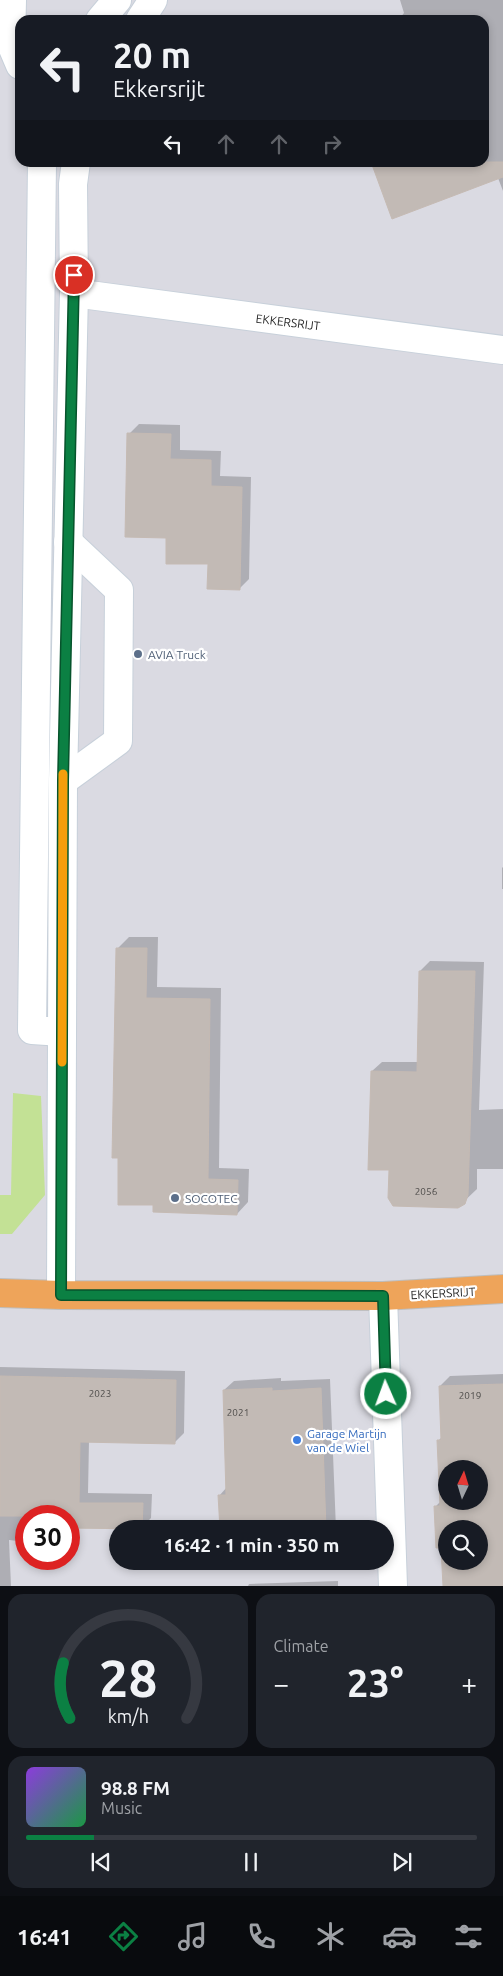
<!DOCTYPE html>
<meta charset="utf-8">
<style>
body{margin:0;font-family:Ubuntu,sans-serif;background:#20242c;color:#f1f3f6;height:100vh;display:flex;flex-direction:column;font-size:19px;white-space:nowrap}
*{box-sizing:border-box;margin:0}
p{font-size:16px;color:#9ea1a6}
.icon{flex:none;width:28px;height:28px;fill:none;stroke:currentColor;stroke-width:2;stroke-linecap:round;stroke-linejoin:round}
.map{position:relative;height:1586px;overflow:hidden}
.drawer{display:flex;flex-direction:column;gap:8px;padding:8px;background:#0d0f14;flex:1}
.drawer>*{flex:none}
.guide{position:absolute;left:15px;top:15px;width:474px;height:152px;border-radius:15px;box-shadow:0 2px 8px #0003;background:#171b24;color:#f1f3f6;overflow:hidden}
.needle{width:32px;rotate:4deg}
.buttons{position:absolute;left:438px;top:1460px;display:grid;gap:10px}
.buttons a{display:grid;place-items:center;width:50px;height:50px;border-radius:50%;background:#171b24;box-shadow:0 2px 8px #0003;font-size:25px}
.speed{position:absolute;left:15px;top:1505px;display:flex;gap:10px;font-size:25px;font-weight:700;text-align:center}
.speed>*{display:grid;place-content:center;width:65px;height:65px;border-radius:50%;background:#171b24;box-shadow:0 2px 8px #0003;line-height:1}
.speed .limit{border:8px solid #d22;background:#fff;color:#111}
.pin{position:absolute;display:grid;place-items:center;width:42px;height:42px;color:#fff;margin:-21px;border:2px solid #fff;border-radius:50%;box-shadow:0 1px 5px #0007}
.me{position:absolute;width:55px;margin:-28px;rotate:358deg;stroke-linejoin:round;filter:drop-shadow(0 0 4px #0008)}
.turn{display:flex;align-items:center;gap:18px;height:105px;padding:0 15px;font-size:22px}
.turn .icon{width:65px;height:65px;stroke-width:2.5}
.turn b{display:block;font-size:35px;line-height:42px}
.lanes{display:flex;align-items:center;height:48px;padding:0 15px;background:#0003;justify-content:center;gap:25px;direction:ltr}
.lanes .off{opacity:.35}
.big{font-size:38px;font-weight:700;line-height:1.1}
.drawer .widget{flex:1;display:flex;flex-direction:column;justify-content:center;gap:8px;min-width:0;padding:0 18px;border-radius:15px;background:#20242c}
.drawer .dial{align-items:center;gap:0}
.dial svg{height:130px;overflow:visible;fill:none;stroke:#363941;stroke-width:7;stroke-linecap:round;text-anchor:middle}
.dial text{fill:#f1f3f6;stroke:none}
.song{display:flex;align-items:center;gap:15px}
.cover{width:60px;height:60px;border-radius:8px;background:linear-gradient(135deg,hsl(270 70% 55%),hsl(140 70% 35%))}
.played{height:5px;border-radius:2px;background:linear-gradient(90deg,#0b8043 15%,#363941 15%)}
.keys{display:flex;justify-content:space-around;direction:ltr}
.heat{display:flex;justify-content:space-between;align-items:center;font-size:28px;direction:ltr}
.drawer .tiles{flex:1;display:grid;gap:8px;grid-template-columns:1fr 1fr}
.widget:last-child{grid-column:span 2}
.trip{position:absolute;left:109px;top:1520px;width:285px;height:50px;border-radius:25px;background:#171b24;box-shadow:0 2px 8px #0003;font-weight:700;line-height:50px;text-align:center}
.dock{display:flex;height:80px;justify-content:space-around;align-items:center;background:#090b0e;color:#9ea1a6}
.dock .icon{width:35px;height:35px}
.dock .current{color:#0b8043}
.dock b{font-size:22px;color:#f1f3f6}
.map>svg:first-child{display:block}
</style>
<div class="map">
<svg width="503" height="1586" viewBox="0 0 503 1586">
<rect width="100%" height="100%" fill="#eaded9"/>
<path fill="#dadae2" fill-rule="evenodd" d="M 0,0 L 503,0 L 503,1586 L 0,1586 ZM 20,20 L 484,20 L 484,162 L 20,162 ZM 446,1469 L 479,1469 L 479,1501 L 446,1501 ZM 26,1516 L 69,1516 L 69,1559 L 26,1559 ZM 118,1529 L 385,1529 L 385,1561 L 118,1561 ZM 446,1529 L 479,1529 L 479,1561 L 446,1561 Z"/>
<polygon fill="#c3e195" points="13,1093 41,1096 45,1195 12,1234 0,1234 0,1195 11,1195"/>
<g fill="#0003" fill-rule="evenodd">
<polygon points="400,0 503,0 503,191 498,178 484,162 484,20 400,20 400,18 404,13"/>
<polygon points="139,424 180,425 180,450 221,451 220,476 251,477 249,579 239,589 209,563 168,537 129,434"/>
<polygon points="503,867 503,889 502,889 502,868"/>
<polygon points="129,937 158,937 157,987 221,988 219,1168 249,1169 248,1202 237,1214 155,1210 117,949"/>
<polygon points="430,961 484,962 479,1110 503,1109 503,1169 477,1169 477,1189 458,1207 391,1169 372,1071 382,1062 418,1062 420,971"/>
<polygon points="0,1367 185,1371 184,1433 174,1443 89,1441 88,1493 152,1494 151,1518 141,1528 69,1527 69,1516 26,1516 26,1533 18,1541 9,1540 11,1586 0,1586"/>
<path d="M 503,1374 L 503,1586 L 444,1586 L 442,1546 L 436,1506 L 441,1501 L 438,1441 L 442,1437 L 440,1386 L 450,1376 ZM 446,1469 L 479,1469 L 479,1501 L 446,1501 ZM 446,1529 L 479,1529 L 479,1561 L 446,1561 Z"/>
<polygon points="281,1378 281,1381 330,1379 336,1529 221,1529 219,1496 227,1487 224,1390 234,1381"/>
<polygon points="338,1581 338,1586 248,1586 249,1584"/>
</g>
<g fill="#c2bab5" stroke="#c5bab3" fill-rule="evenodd">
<polygon points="371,162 503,162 503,177 392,219"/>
<polygon points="127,433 171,434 170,459 211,460 211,486 242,487 240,590 207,589 208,564 166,564 166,538 125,537"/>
<polygon points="116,948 147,948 146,998 210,999 208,1179 238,1180 237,1215 153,1212 153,1205 118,1205 118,1158 112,1158"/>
<polygon points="419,971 475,971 468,1195 465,1204 458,1208 393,1206 388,1198 389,1170 368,1170 371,1071 417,1072"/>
<polygon points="0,1376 176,1380 175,1444 80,1442 79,1503 143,1503 142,1529 69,1528 69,1516 0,1516"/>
<path d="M 503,1384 L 503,1586 L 443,1586 L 441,1548 L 436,1548 L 434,1506 L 440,1506 L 437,1440 L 441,1440 L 439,1386 ZM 446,1469 L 479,1469 L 479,1501 L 446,1501 ZM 446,1529 L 479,1529 L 479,1561 L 446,1561 Z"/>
<polygon points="272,1388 272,1391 321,1388 326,1529 220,1529 218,1495 226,1495 223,1390"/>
</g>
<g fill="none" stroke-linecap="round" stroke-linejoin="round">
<defs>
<g id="minor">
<polyline points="12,0 11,44 20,65"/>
<polyline points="100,20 117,0"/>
<polyline points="140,20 153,0"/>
<polyline points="42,162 32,1030 62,1032"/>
<polyline points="74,293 503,350"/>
<polyline points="63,781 118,741 119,590 68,542"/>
<polyline points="61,1295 63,781 74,293 73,184 76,162"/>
<polyline points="383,1296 393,1586"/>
</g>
<polyline id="major" points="0,1293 61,1295 383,1296 503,1289"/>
</defs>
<use href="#minor" stroke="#c7d0da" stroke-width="30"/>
<use href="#major" stroke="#bebebe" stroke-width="30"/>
<use href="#minor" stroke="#fff" stroke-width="28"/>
<use href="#major" stroke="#eea45a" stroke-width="28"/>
</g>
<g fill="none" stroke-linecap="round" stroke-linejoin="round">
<defs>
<polyline id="route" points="74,275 63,781 61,1295 383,1296 386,1394"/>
</defs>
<use href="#route" stroke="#07532c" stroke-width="12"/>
<use href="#route" stroke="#0b8043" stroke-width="9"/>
<polyline stroke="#f59e0b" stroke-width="9" points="62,1062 63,774"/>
</g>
<g fill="#5c6f8a" stroke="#fff" stroke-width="2">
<circle cx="138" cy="654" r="5"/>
<circle cx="175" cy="1198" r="5"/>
</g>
<circle fill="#3f7fe0" stroke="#fff" stroke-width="2" cx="297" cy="1440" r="5"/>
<g text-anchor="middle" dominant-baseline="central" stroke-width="4.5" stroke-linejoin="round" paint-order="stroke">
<g font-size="10" fill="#4e4c4a">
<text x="426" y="1191">2056</text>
<text x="100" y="1393">2023</text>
<text x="470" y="1395">2019</text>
<text x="238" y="1412">2021</text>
</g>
<g font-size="12" fill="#272727" stroke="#fff">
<text transform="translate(288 322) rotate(7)">EKKERSRIJT</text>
<text transform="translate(443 1293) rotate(-3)">EKKERSRIJT</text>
</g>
<g font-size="12" fill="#4e5e75" stroke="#fff" text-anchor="start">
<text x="148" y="654">AVIA Truck</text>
<text x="185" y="1198">SOCOTEC</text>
</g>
<g font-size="12" fill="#366cbe" stroke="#fff" text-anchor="start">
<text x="307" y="1433">Garage Martijn<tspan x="307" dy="14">van de Wiel</tspan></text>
</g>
</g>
</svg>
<div class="buttons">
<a><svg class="needle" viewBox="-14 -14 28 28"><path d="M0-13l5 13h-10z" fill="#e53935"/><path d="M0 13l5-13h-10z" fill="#9ea1a6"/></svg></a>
<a><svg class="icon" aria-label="search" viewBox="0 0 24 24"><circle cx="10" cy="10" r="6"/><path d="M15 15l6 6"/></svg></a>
</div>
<div class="speed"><div class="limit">30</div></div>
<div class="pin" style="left:74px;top:275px;background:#d93025"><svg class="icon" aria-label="arrive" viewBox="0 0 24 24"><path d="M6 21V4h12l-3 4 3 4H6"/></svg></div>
<svg class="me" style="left:386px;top:1394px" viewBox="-20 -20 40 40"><circle r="17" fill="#0b8043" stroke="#fff" stroke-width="3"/><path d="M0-11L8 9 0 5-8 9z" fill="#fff"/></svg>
<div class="trip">16:42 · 1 min · 350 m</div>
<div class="guide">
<div class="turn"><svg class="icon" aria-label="left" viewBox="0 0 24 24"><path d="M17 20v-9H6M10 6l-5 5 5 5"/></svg><div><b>20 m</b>Ekkersrijt</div></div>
<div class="lanes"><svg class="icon" aria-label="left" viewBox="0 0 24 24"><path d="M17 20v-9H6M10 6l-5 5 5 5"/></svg><svg class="icon off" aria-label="ahead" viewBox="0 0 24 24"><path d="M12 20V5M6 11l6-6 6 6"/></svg><svg class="icon off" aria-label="ahead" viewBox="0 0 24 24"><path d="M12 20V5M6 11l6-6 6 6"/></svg><svg class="icon off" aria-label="right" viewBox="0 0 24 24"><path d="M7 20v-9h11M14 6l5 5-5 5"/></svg></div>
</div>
</div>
<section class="drawer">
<div class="tiles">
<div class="widget dial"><svg viewBox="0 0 100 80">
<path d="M14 69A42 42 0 1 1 86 69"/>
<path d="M14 69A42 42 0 0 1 10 35" stroke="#0b8043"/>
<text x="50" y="56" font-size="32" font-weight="700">28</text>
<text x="50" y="72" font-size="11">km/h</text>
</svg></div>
<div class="widget"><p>Climate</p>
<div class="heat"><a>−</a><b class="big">23°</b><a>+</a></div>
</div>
<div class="widget">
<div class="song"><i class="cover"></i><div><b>98.8 FM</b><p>Music</p></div></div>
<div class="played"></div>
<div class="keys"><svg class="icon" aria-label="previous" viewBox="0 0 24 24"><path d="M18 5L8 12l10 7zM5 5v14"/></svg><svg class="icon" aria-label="pause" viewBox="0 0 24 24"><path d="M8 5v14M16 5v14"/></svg><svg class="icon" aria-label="next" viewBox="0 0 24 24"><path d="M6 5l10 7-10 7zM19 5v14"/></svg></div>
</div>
</div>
</section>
<nav class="dock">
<b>16:41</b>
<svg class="icon current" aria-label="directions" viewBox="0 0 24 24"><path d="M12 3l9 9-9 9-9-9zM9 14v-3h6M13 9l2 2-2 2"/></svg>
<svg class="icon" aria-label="music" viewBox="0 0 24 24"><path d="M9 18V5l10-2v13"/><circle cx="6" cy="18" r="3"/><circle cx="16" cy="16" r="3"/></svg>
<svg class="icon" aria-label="phone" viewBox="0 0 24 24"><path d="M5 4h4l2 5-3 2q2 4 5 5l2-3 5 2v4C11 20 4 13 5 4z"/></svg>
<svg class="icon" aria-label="climate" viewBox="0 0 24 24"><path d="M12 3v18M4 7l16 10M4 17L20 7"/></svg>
<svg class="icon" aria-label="car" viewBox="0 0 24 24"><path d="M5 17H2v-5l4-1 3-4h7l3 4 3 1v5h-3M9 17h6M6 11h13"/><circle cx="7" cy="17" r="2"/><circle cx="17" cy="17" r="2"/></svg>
<svg class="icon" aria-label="filters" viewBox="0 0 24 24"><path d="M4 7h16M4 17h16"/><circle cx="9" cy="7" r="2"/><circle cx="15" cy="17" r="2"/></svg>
</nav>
